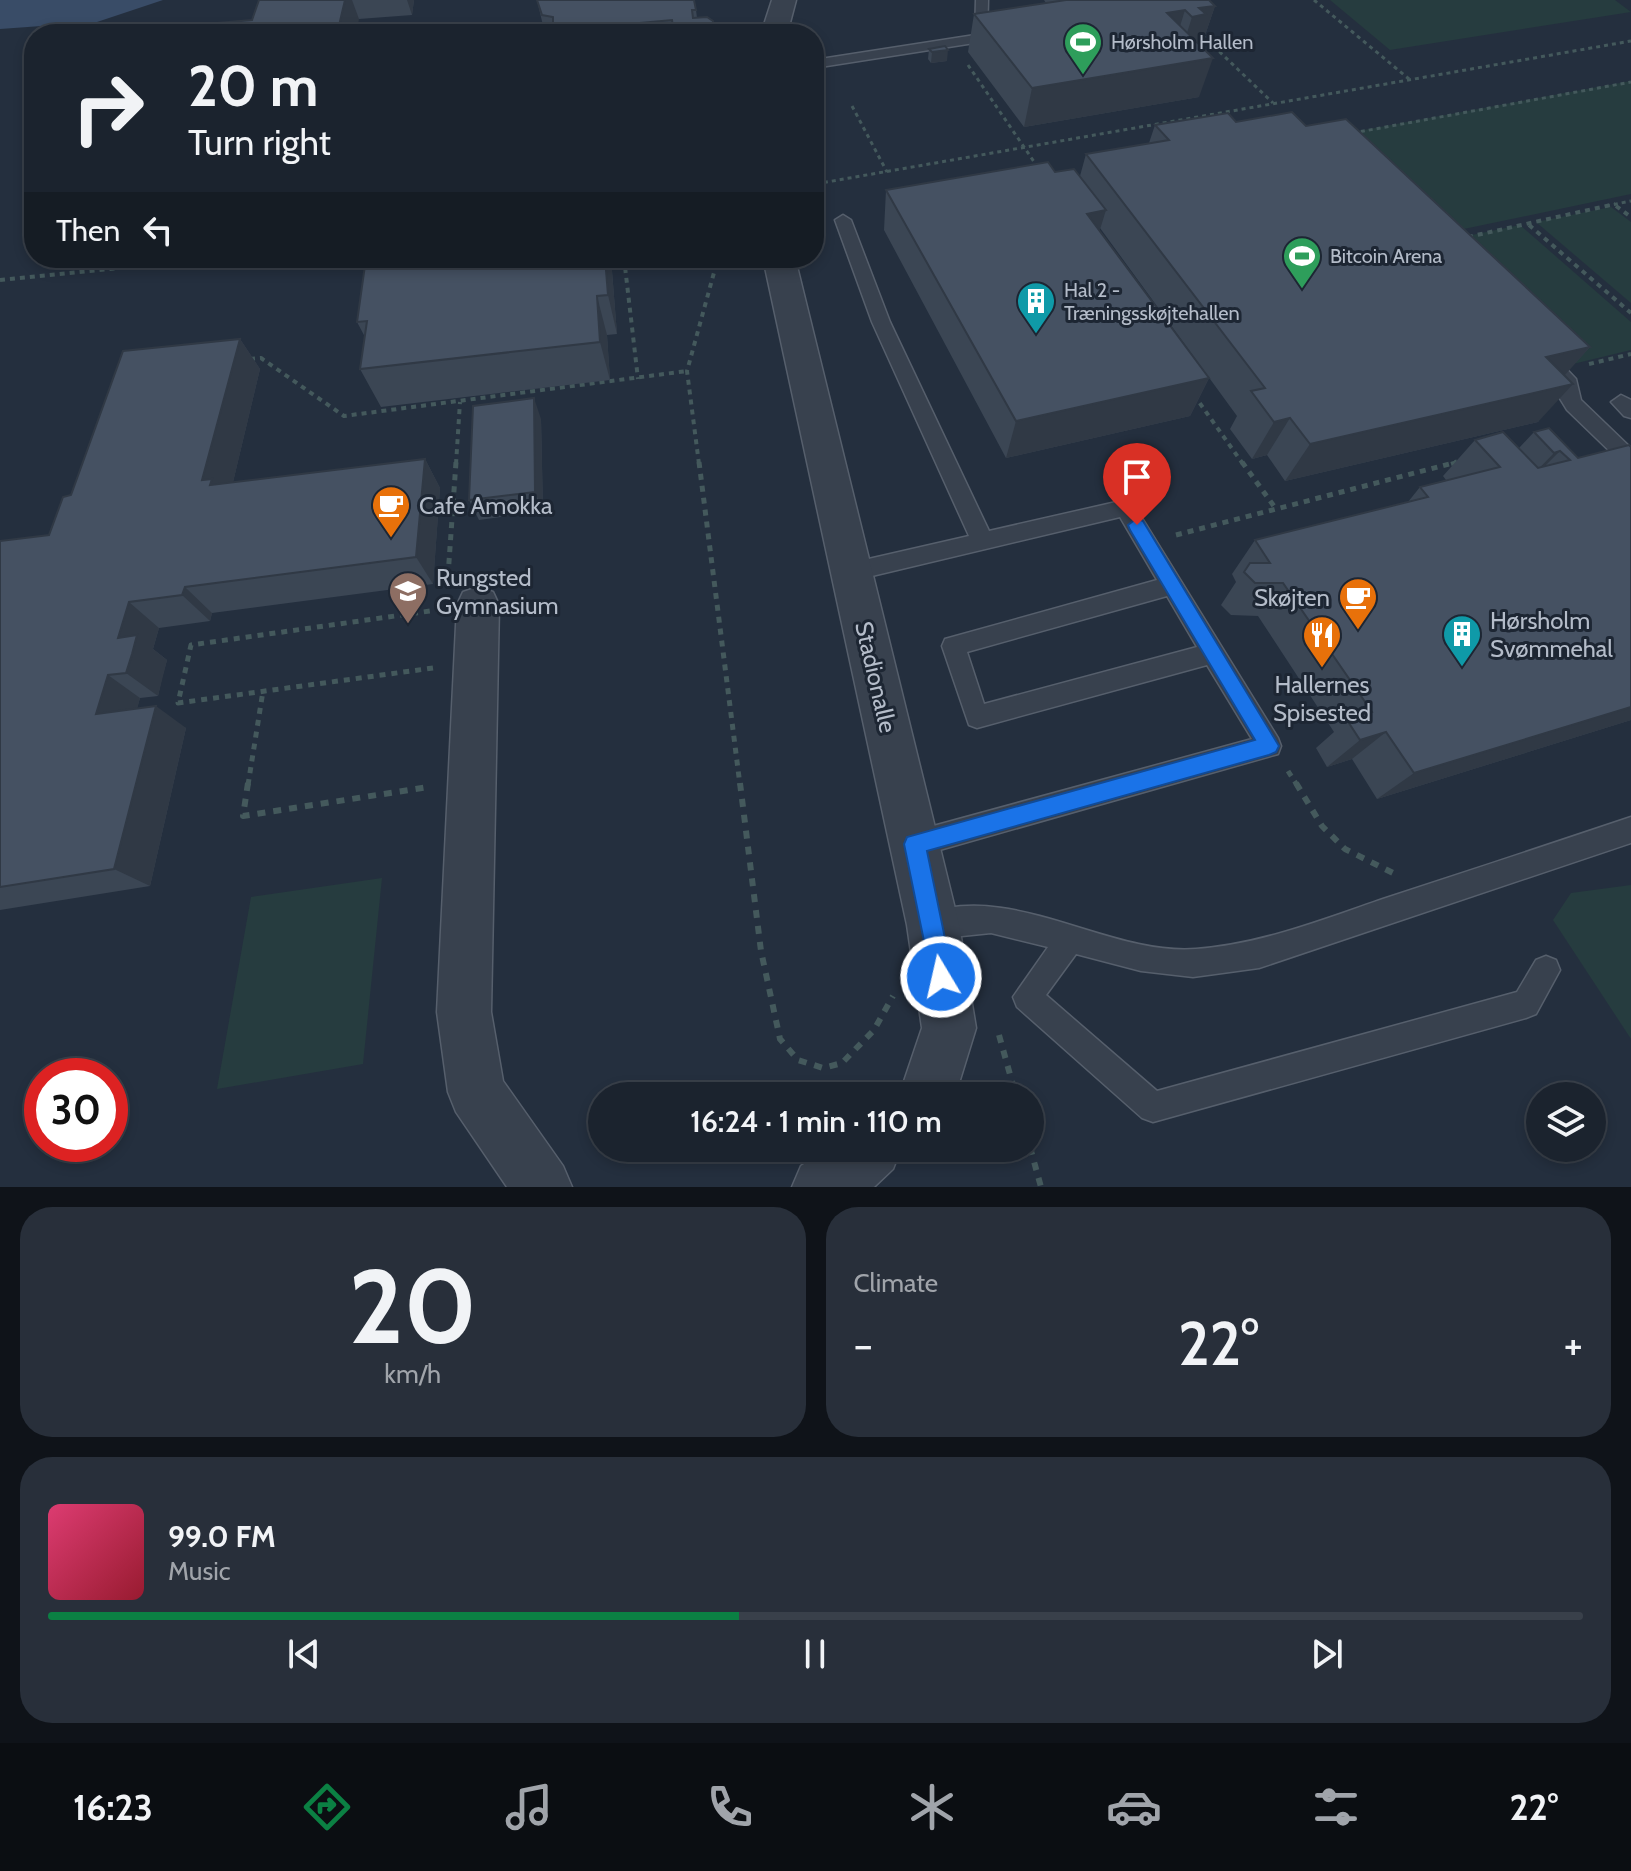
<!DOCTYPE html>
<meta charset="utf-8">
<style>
body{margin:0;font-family:Cabin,sans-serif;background:#282f3a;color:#f1f3f6;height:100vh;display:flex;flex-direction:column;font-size:30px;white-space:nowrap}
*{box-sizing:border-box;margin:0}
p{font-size:26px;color:#a0a4aa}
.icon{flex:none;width:44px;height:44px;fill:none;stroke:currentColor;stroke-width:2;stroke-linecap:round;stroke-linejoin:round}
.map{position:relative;height:1187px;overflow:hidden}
.panel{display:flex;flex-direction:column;gap:20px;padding:20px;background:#0f1319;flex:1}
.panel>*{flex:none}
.hud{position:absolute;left:24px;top:24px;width:800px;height:244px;border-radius:32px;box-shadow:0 4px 12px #0003,0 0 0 2px #39404a;background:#1b232e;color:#f1f3f6;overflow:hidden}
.fabs{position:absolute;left:1526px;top:1082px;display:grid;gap:16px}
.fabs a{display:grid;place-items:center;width:80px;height:80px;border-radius:50%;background:#1b232e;box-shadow:0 4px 12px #0003,0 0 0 2px #39404a;font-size:40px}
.speed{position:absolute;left:24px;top:1058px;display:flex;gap:16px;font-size:40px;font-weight:700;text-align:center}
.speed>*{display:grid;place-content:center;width:104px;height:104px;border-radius:50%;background:#1b232e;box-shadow:0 4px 12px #0003,0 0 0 2px #39404a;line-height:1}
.speed .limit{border:12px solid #d22;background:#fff;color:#111}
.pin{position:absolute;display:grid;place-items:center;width:68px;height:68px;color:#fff;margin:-82px -34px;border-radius:50% 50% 50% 0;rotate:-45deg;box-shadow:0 0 8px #0007}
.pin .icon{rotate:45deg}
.me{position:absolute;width:88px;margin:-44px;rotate:351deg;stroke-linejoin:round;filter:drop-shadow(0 0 6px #0008)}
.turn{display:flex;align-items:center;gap:28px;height:168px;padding:0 32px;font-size:36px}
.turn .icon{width:104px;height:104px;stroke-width:2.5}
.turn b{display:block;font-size:56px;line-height:68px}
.then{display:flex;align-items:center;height:76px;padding:0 32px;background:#0003;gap:16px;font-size:30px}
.big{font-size:60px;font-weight:600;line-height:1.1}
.panel .card{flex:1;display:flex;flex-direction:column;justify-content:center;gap:12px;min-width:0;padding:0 28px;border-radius:32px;background:#282f3a}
.panel .dial{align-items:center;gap:0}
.dial b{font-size:104px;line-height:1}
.song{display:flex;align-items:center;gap:24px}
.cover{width:96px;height:96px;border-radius:12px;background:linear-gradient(135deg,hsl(340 70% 55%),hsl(350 70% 35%))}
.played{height:8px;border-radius:4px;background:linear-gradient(90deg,#0b8043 45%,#39404a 45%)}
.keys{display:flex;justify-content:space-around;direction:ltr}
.heat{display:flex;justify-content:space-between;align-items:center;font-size:44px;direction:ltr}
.panel .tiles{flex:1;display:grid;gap:20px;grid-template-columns:1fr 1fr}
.card:last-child{grid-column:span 2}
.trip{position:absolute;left:588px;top:1082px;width:456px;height:80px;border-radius:40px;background:#1b232e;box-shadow:0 4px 12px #0003,0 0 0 2px #39404a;font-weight:600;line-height:80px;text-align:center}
.tabs{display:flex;height:128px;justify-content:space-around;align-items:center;background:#0b0e12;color:#a0a4aa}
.tabs .icon{width:56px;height:56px}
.tabs .active{color:#0b8043}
.tabs b{font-size:36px;color:#f1f3f6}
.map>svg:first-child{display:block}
</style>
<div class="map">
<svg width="1631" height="1187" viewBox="0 0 1631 1187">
<rect width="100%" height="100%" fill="#242f3e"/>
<g fill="#263c3f">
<polygon points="1330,0 1615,0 1631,12 1390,50"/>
<polygon points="1631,81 1631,194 1435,235 1331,136"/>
<polygon points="1611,207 1631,222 1631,303 1536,222"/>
<polygon points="1520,225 1631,322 1631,350 1573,364 1443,241"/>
<polygon points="382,878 363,1064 217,1089 251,897"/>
<polygon points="1631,885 1631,1039 1553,920 1571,893"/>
</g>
<polygon fill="#394c67" points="0,0 163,0 97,22 0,29"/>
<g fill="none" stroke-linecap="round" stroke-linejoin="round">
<defs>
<g id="service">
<polygon points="976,0 988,0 987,41 814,68 814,60 975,35"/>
<path d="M 843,215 L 851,220 L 890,322 L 989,531 L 1125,500 L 1132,502 L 1278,738 L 1281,746 L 1278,754 L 915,857 L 906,853 L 902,844 L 906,835 L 915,831 L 1252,739 L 1207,665 L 977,728 L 969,725 L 942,646 L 945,639 L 1157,580 L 1120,517 L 851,581 L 843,578 L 840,572 L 843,566 L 851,563 L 969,536 L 872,322 L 835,220 ZM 1167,596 L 1197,647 L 984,704 L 967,652 Z"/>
<polygon points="1552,360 1559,361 1576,379 1581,400 1631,448 1631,468 1624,465 1567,410 1559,397 1559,386 1543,366"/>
<polygon points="1621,395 1631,400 1631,418 1624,416 1611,402"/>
<path d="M 1631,817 L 1631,843 L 1259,968 L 1193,977 L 1141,971 L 1076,954 L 1046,995 L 1157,1091 L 1517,992 L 1536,960 L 1546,956 L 1556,960 L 1560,970 L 1536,1014 L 1526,1018 L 1153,1122 L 1142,1118 L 1017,1007 L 1013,997 L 1048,947 L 991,933 L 933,939 L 923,935 L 919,925 L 923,915 C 1010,880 1108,956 1196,949 C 1261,944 1322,920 1383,899 C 1466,872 1548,845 1631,817 Z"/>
</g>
<g id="minor">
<polygon points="772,0 796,0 787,34 761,34"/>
<polygon points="763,258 795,258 959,925 976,1028 955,1096 899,1096 922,1028 907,925"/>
<polygon points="478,587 493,592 499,605 491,1012 503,1081 563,1166 572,1187 507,1187 456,1112 448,1092 437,1012 457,605 463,592"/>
<polygon points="829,1148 901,1148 893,1169 874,1187 792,1187 801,1166"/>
</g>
</defs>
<use href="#service" stroke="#565f6c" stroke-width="3"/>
<use href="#minor" stroke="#565f6c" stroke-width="3"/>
<g stroke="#44595c" stroke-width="3" stroke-dasharray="4 4" stroke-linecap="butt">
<polyline points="1314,0 1409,79"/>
<polyline points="1202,35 1273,103"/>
<polyline points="968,65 1039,169"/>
<polyline points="852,106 887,172"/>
<polyline points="1353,133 1631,82"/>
<polyline points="814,172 821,183 1631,41"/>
<polyline points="1606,206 1631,201"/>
</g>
<g stroke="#44595c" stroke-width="4" stroke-dasharray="5 5" stroke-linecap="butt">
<polyline points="1616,206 1631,217"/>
<polyline points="1529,225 1631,313"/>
<polyline points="1468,237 1615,204"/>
<polyline points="624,258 638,379"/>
<polyline points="0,280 218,258"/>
<polyline points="250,359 261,358 344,416 687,371"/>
<polyline points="1589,364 1631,354"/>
<polyline points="1194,395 1243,464"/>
<polyline points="456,464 460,402"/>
<polyline points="699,464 687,371 718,258"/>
<polyline points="1451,464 1457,462"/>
</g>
<g stroke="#44595c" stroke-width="5" stroke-dasharray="6 6" stroke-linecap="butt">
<polyline points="699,462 740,785"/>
<polyline points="1242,462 1276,509"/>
<polyline points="1176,535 1457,462"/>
<polyline points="448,576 456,462"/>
<polyline points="433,668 178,703 191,645 437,610"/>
<polyline points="1288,771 1297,785"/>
<polyline points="248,785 263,691"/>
</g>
<g stroke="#44595c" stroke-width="6" stroke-dasharray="8 8" stroke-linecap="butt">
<polyline points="248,783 243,816 428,787"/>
<polyline points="740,783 761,951 780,1039 798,1060 823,1068 842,1063 874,1030 893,996"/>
<polyline points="1296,783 1322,826 1345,849 1393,873"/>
<polyline points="999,1035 1016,1096"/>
<polyline points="1030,1147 1041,1187"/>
</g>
<use href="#service" fill="#38414e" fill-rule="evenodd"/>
<use href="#minor" fill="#38414e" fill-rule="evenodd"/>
</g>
<g fill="#3b4654">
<polygon points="259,0 414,0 412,15 359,19 252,20"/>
<polygon points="537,0 696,10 697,18 713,21 714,34 545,34"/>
<polygon points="1044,0 1209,0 1215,6 1202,44 1199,45 1199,97 1024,127 968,52 974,14 1046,3"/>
<polygon points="929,49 947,61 931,63 928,59"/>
<polygon points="1236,122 1306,126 1590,347 1564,375 1538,422 1285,481 1267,455 1252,459 1230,429 1237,416 1100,228 1100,231 1209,378 1190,416 1006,458 884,230 886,190 1055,172 1080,176 1086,154 1149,143 1155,125"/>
<polygon points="366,258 611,258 617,334 607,335 610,380 381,407 360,369 365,337 357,322"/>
<polygon points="240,339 260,369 233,482 425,459 440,488 433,584 212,613 210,621 159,628 153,649 167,660 162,678 158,696 140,698 137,708 186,728 150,886 0,910 0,541 49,535 71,495"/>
<polygon points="541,419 543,511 479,520 469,500"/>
<polygon points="1534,432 1578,458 1631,720 1377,799 1352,759 1327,767 1316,748 1334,732 1258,616 1231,615 1221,605 1236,582 1232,574 1255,540 1408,502 1420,487 1446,480 1443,476 1475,440 1519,448"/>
</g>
<g fill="#303945">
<polygon points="345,0 352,0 359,19 356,34 337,34"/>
<polygon points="407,0 414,0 412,15"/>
<polygon points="1215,6 1202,44 1196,45 1180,55 1192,17 1199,8"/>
<polygon points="1185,10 1173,49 1167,13"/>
<polygon points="948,50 947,61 931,63 932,52"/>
<polygon points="1213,58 1199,97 1024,127 1032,88"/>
<polygon points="1106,210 1094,249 1087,214"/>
<polygon points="605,258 611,259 617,334 608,295"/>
<polygon points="597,296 607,335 610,380 600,342"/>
<polygon points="240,339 260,369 229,499 202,480"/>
<polygon points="1590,347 1555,386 1546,357"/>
<polygon points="1209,378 1190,416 1006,458 1016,421"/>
<polygon points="1573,384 1538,422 1285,481 1310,444"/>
<polygon points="534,398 541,419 543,511 535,492"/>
<polygon points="1290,418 1267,455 1252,459 1274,422"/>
<polygon points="1560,451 1524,487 1518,490 1554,453"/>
<polygon points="425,459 440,488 433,584 416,557"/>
<polygon points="185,587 212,613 210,621 182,595"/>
<polygon points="129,602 159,628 153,649 167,660 158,696 126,673 118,638"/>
<polygon points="108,675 140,698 130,736 96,714"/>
<polygon points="156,706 186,728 150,886 114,869"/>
<polygon points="1631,707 1631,720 1377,799 1414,773"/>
<polygon points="1386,732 1352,759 1327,767 1360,740"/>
</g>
<g fill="#455162" stroke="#303945" stroke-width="2">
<polygon points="259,0 345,0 337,34 191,34 194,25 252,20"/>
<polygon points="537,0 694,0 696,10 692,10 693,18 707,17 713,21 712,34 674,34 672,20 641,23 643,34 553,34 553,17 542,15"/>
<polygon points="1066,0 1209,0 1215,6 1199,8 1206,14 1192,17 1185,10 1167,13 1213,58 1032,88 974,14"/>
<polygon points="405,30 405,34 358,34"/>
<polygon points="945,46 948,50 932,52 929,49"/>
<polygon points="1292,112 1306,126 1346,119 1590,347 1546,357 1573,384 1310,444 1290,418 1274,422 1251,391 1265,388 1086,154 1169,140 1155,125 1228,113 1236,122"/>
<polygon points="1048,162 1055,172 1074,169 1106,210 1087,214 1209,378 1016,421 886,190"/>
<polygon points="366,258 605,258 608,295 597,296 600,342 360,369 367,321 357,322"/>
<polygon points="240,339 202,480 212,479 210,485 425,459 416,557 185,587 182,595 129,602 118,638 137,635 132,654 126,673 108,675 96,714 156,706 114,869 0,887 0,541 49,535 63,497 71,495 123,351"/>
<polygon points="534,398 535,492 469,500 473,406"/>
<polygon points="1549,428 1578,458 1629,445 1631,447 1631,707 1414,773 1386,732 1360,740 1347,720 1372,712 1283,583 1255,583 1244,572 1250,563 1270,563 1255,540 1428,497 1420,487 1500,467 1475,440 1503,432 1538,468 1570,460 1560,451 1554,453 1534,432"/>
</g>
<polygon fill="#1a73e8" stroke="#114b97" stroke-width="2" points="1137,518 1143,521 1279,746 1276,752 1269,755 927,851 953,977 949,985 941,988 933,985 904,844 907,837 1255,740 1130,530 1128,525"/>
<defs>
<symbol id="stadium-pin" viewBox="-11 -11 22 30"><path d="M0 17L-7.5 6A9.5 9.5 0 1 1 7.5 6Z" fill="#2e9e5b" stroke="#1d2633"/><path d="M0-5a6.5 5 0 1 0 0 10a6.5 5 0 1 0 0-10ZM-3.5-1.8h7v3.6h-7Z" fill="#fff"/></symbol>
<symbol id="building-pin" viewBox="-11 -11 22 30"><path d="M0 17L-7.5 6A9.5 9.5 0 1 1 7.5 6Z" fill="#0f9aa8" stroke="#1d2633"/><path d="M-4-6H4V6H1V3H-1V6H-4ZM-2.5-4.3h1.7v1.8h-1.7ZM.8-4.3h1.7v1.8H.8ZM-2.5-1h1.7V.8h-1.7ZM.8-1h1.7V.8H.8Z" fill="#fff"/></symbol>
<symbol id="cafe-pin" viewBox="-11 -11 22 30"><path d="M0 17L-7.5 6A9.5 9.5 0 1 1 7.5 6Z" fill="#e8710a" stroke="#1d2633"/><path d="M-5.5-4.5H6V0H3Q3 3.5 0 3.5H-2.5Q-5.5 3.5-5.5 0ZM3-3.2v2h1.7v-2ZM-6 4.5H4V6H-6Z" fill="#fff"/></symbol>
<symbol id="school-pin" viewBox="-11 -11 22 30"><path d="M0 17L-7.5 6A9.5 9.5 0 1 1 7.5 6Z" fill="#8d6e63" stroke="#1d2633"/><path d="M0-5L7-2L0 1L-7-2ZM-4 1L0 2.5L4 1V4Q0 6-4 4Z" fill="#fff"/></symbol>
<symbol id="restaurant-pin" viewBox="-11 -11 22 30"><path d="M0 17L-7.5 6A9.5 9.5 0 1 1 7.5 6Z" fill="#e8710a" stroke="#1d2633"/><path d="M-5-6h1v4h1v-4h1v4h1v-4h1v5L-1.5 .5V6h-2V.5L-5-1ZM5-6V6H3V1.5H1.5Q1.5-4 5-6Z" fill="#fff"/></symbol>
</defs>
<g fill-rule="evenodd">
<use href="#stadium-pin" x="1061" y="20" width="44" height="60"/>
<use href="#stadium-pin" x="1280" y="234" width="44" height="60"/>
<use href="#building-pin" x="1014" y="279" width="44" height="60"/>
<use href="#cafe-pin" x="369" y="483" width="44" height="60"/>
<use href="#school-pin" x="386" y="569" width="44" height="60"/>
<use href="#cafe-pin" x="1336" y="575" width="44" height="60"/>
<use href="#building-pin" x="1440" y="612" width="44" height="60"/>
<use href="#restaurant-pin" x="1300" y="613" width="44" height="60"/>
</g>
<g text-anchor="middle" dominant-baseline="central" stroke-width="6" stroke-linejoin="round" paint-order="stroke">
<g font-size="20" fill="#b4bcc9" stroke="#1d2633" text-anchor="start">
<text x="1111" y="42">Hørsholm Hallen</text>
<text x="1330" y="256">Bitcoin Arena</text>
<text x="1064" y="290">Hal 2 -<tspan x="1064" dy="23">Træningsskøjtehallen</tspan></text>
</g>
<g font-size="24" fill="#b4bcc9" stroke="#1d2633" text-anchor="start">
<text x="419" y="505">Cafe Amokka</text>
<text x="436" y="577">Rungsted<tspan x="436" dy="28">Gymnasium</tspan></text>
<text x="1330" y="597" text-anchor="end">Skøjten</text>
<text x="1490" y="620">Hørsholm<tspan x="1490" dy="28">Svømmehal</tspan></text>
<text x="1322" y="684" text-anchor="middle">Hallernes<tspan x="1322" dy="28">Spisested</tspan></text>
</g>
<g font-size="24" fill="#b4bcc9" stroke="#1d2633">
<text transform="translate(876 677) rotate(77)">Stadionalle</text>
</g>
</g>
</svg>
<div class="fabs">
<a><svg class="icon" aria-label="layers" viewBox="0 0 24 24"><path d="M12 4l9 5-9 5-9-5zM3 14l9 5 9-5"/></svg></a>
</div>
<div class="speed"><div class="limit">30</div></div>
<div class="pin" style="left:1137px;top:525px;background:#d93025"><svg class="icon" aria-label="arrive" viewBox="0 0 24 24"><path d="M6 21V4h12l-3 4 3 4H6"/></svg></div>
<svg class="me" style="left:941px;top:977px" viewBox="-20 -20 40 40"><circle r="17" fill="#1a73e8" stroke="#fff" stroke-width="3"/><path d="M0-11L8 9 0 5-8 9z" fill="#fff"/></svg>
<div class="trip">16:24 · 1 min · 110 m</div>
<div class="hud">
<div class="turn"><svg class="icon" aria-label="right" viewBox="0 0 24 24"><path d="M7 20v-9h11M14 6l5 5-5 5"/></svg><div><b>20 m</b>Turn right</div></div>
<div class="then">Then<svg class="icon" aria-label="left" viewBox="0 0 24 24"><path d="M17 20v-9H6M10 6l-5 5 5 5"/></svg></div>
</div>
</div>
<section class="panel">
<div class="tiles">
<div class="card dial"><b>20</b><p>km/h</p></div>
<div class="card"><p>Climate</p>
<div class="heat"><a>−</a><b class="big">22°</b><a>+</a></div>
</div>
<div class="card">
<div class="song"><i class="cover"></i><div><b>99.0 FM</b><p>Music</p></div></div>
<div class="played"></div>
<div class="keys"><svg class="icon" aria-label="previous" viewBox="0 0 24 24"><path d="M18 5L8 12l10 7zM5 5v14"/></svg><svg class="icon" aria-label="pause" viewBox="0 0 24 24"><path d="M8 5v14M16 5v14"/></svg><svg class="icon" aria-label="next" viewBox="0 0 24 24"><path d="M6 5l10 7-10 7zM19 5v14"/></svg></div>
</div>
</div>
</section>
<nav class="tabs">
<b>16:23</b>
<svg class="icon active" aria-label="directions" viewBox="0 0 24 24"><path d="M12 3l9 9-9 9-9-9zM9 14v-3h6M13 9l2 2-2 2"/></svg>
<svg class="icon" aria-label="music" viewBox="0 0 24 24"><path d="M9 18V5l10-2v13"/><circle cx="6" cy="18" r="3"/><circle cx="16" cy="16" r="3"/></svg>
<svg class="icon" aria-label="phone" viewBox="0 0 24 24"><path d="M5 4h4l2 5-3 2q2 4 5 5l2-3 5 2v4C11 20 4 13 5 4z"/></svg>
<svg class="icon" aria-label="climate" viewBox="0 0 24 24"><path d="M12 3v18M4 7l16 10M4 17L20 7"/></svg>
<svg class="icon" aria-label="car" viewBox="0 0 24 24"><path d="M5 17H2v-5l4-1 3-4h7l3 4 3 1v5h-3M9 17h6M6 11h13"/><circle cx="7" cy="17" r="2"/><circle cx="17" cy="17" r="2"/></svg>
<svg class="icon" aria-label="filters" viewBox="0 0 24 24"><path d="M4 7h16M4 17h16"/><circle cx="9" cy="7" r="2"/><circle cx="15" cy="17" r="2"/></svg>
<b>22°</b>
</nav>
